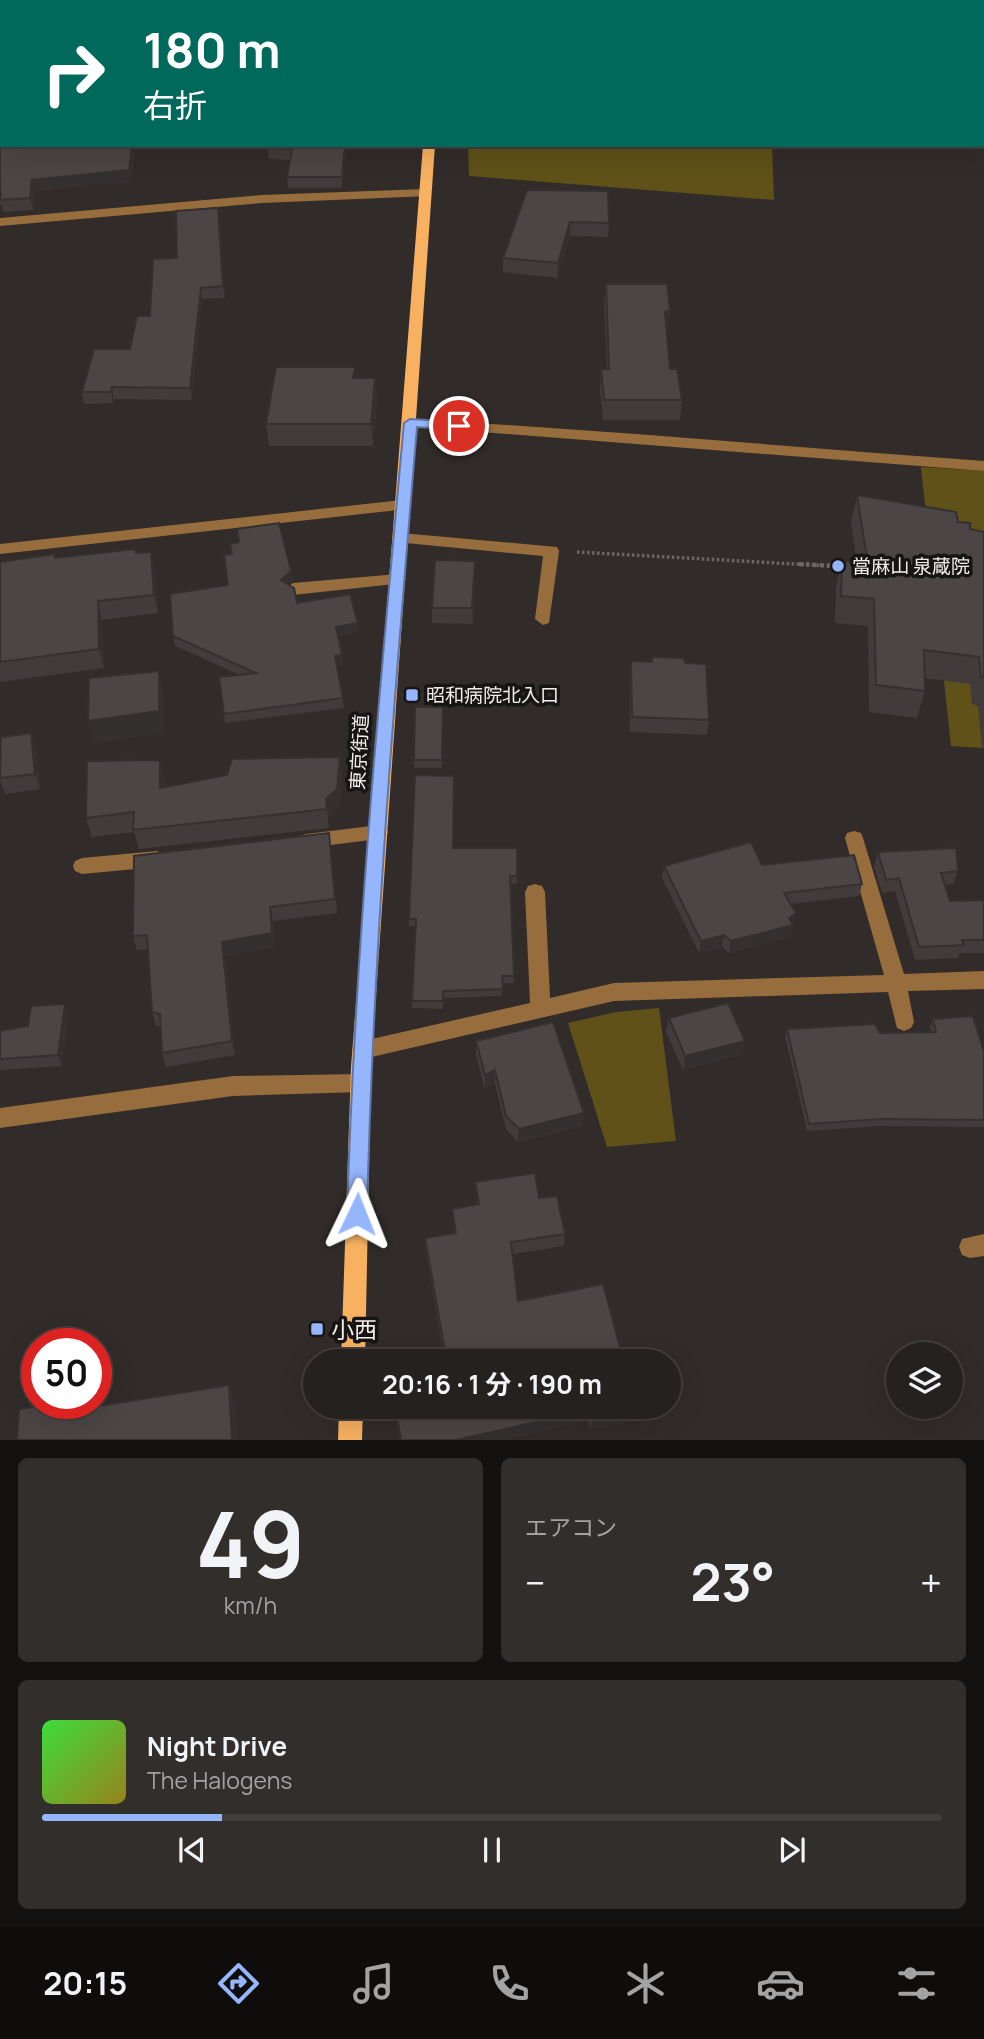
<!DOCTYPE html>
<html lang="ja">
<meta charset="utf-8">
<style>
body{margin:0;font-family:Manrope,"Noto Sans JP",sans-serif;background:#312e2c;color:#f1f3f6;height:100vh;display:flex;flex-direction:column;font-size:26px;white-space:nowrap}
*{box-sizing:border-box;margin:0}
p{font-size:23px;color:#a3a3a4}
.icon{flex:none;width:38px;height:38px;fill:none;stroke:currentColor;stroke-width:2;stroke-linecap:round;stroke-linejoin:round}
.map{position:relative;height:1440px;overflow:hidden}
.drawer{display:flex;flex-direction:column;gap:18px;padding:18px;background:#141211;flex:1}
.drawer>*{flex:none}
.top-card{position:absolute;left:0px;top:0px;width:985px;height:147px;box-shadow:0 7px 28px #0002,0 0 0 2px #423e3d;background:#00695c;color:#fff;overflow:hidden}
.tools{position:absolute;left:886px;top:1342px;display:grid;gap:14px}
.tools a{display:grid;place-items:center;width:77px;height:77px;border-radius:50%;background:#25211f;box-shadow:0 7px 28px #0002,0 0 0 2px #423e3d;font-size:35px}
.speed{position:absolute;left:21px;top:1328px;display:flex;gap:14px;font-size:35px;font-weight:700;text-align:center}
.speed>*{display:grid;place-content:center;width:91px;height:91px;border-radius:50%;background:#25211f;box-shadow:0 7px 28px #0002,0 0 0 2px #423e3d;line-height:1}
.speed .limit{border:10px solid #d22;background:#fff;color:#111}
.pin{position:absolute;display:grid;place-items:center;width:60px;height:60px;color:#fff;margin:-30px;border:4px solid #fff;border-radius:50%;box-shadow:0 2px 7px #0007}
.me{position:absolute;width:77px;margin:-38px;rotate:2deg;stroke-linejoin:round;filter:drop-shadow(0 0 5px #0008)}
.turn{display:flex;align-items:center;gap:24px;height:147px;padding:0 28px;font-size:32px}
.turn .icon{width:91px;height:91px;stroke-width:2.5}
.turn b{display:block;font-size:49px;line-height:60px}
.big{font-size:52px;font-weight:700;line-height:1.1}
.drawer .tile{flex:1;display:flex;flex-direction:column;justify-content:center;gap:10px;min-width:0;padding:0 24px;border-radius:10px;background:#312e2c}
.drawer .dial{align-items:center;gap:0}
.dial b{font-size:91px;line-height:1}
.song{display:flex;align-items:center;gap:21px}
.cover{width:84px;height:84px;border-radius:10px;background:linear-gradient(135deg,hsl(120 70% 55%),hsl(50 70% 35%))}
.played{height:7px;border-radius:4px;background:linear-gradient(90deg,#95b6fd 20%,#423e3d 20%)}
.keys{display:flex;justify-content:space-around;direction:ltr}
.heat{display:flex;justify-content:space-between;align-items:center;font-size:38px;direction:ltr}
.drawer .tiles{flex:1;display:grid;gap:18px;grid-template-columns:1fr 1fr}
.tile:last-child{grid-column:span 2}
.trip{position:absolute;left:303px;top:1349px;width:378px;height:70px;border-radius:35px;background:#25211f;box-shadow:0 7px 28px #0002,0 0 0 2px #423e3d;font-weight:700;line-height:70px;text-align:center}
.tabs{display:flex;height:112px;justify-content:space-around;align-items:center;background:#0f0d0c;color:#a3a3a4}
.tabs .icon{width:49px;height:49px}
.tabs .on{color:#95b6fd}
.tabs b{font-size:32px;color:#f1f3f6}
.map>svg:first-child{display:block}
</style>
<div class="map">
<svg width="984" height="1441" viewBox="0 0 984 1441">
<rect width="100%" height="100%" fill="#312c29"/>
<g fill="#5f5118">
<polygon points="468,145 772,145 774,200 469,176"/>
<polygon points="921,467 984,471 984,748 951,746"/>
<polygon points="659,1008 676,1141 607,1147 568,1023 616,1012"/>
</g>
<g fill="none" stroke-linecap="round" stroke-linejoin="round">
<polyline stroke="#6c6765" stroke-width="3.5" stroke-dasharray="2.5 2.5" stroke-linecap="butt" points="577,552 831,566"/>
<polyline stroke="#6c6765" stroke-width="4.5" stroke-dasharray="3.5 3.5" stroke-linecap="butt" points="799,564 838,566"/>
<g fill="#986d3d" fill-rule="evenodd">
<polygon points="425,189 431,193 429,196 262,203 0,226 0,218 262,195"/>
<path d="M 410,419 C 602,430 793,447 984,461 L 984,471 L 405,426 L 403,423 Z"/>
<polygon points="402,500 407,501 410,505 407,509 0,554 0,544"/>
<polygon points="401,533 557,547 559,551 549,623 543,625 535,619 543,556 395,542 393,538 395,534"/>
<polygon points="398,574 404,575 406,579 404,583 293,595 285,589 293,583"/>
<polygon points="379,825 386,827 388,832 386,837 379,839 306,848 299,846 297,841 299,836 306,834"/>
<polygon points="854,831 861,833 863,838 904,974 984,971 984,989 908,991 914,1022 911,1028 904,1031 897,1028 888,992 614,1001 363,1059 356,1056 353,1050 356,1044 363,1041 530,1003 525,892 528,886 535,884 542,886 545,892 550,998 614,983 884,975 845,838 847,833"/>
<polygon points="157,851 164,854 166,859 164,864 157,867 82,874 75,871 73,866 75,861 82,858"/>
<polygon points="361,1074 368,1076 372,1083 368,1090 361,1092 233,1096 0,1128 0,1108 233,1076"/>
<polygon points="984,1234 984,1256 970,1258 962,1255 959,1247 962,1239"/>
</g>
<g fill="#f8b160" fill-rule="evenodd">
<rect x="425" y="0" width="10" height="2"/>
<polygon points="423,145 435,145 371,1067 365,1362 341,1362 351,1067"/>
<polygon points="339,1407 363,1407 362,1441 338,1441"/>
</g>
</g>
<g fill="#413b3b">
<polygon points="0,0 2,2 2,145 135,145 131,181 35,191 33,210 3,212 2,205 0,206"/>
<polygon points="558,0 606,0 605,2 573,2 558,1"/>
<polygon points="269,145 381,145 347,145 342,188 288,188 287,177 290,160 269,159 268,148"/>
<polygon points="527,190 609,223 608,237 570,236 557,278 503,272 503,258"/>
<polygon points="220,219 225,298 202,299 192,400 114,399 113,403 84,404 82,392 130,349 150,316 177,258"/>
<polygon points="606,284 670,310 667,330 670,369 682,400 680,420 603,420 600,389 601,369 607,369 604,303"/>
<polygon points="356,378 375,378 377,400 373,446 269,446 266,424"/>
<polygon points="857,495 958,522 970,529 984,532 984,749 982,749 978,706 972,704 970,684 925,678 925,691 917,718 869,712 868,626 835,623 836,588 842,561 857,563 851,522"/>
<polygon points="151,552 155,570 158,613 102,620 104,668 0,682 0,562 55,554 56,558"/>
<polygon points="475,561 473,624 432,623 432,608"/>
<polygon points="291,571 293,580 288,584 297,603 359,632 338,636 343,664 336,665 344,708 225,723 224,714 240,675 175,646 173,636 228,585"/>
<polygon points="631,661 651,662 709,720 707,735 630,732 630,676"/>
<polygon points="443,707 442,768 414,768 414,760"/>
<polygon points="36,748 40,789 5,794 0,780 0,767"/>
<polygon points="342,776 339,808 328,818 329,828 139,849 134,832 92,837 86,818 165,779 165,787"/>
<polygon points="331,847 337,913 273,921 275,947 225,956 235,1055 166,1067 162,1053 160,1027 156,1026 152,1012 148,949 137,950 133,936"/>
<polygon points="453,848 517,848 517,883 511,884 514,983 502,983 502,996 443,998 443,1009 412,1008 416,926 409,926 409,919"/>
<polygon points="878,852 958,871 953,884 945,885 950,901 984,900 984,953 960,953 958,958 915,960 895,891 882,893 874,866"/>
<polygon points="762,865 862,884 859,896 791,904 796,913 790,937 729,953 722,947 699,953 662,878 664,866"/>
<polygon points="69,1015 62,1066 0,1070 0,1031 28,1026"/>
<polygon points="669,1018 745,1041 742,1054 683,1070 666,1032"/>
<polygon points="933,1019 984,1052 984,1127 879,1126 807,1131 785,1036 787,1029 880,1033 931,1032 930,1026"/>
<polygon points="476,1041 583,1126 518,1142 506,1129 495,1083 485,1089 476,1055"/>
<polygon points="475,1182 539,1198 565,1234 564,1246 513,1254 518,1301 624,1362 445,1362 426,1251 425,1238 455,1233 452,1209 477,1204"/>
<polygon points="395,1407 636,1410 634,1420 590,1430 588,1421"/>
</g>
<g fill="#353030">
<polygon points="132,145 135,145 131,181 35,191 33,210 30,198 32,180"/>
<polygon points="345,145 347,145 342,188 342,177"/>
<polygon points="218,208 220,219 225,298 223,286"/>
<polygon points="570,222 570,236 557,278 558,263"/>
<polygon points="201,288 202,299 192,400 190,388"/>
<polygon points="670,310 668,329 663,331 665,312"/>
<polygon points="375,378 377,400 373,446 371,424"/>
<polygon points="112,387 114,399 113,403 111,392"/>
<polygon points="151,552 155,570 158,613 154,595"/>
<polygon points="475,561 475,576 473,624 472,608"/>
<polygon points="291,571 293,580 282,589 281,580"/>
<polygon points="98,601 102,620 104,668 99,649"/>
<polygon points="358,623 359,632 337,636 336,627"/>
<polygon points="342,655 343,664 336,665 335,656"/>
<polygon points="159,671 164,693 164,733 94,743 88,721"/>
<polygon points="31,733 36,748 40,789 35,774"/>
<polygon points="340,757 342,776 339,808 328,818 329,828 326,799"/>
<polygon points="160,760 165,779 165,807 160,788"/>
<polygon points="270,907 273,921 275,947 225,956 235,1055 232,1041 222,942"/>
<polygon points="796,913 790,937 729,953 731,941 789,918"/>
<polygon points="724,935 722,947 699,953 701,941"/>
<polygon points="65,1004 69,1015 62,1066 58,1055"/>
<polygon points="745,1041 742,1054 683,1070 685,1056"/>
<polygon points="495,1070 495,1083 485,1089 485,1075"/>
<polygon points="584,1113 583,1126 518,1142 519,1129"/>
<polygon points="229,1385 236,1405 238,1440 232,1440"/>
<polygon points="74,1404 76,1404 85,1420 74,1410"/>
<polygon points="590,1410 588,1421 502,1440 456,1440"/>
<polygon points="636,1410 634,1420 590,1430 592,1420"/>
</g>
<g fill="#4c4545" stroke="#353030" stroke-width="2">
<polygon points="0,0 266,0 267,2 2,2 2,145 132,145 129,170 32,180 30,198 0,200 1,194 0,194 0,98 1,98 1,88 0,88 0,62 1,62 1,52 0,52"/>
<rect x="326" y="0" width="68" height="2"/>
<rect x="742" y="0" width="82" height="2"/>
<polygon points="269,145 345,145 342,177 287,177 292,149 268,148"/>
<polygon points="527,190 608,191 609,223 570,222 558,263 503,258"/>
<polygon points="218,208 223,286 201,288 190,388 112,387 111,392 82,392 94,349 130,349 137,316 150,316 153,259 177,258 176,211"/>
<polygon points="606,284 667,284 670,310 665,312 670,369 677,369 682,400 604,400 601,369 609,369"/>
<polygon points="276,367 355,367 353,378 375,378 371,424 266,424"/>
<polygon points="857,495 956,512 958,522 970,523 970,529 984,532 984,678 981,677 979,657 924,650 925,691 876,685 874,599 841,596 842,561 868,564"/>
<polygon points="279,523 291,571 281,580 294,588 297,603 350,594 358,623 336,627 342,655 335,656 343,698 224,714 219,677 256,673 173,636 170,594 228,585 224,555 232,554 230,544 239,542 237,529"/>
<polygon points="135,549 136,553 151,552 154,595 98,601 99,649 0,662 0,562 55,554 55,558"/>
<polygon points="435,560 475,561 472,608 432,608"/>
<polygon points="652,657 683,658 686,663 706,664 709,720 632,717 631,661 652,662"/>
<polygon points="159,671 159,711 88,721 89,678"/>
<polygon points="415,707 443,707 442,760 414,760"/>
<polygon points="31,733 35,774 0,778 1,737"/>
<polygon points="340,757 337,789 326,799 327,809 133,830 134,812 86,818 87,761 160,760 160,788 227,775 232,759"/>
<polygon points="415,775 454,776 453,848 517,848 517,876 510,876 514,976 502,976 503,989 443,991 443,1001 412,1001 416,919 409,919"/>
<polygon points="329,833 335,899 270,907 272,933 222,942 232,1041 162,1053 160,1014 152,1012 147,935 133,936 134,856"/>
<polygon points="751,842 762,865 854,855 862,884 784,893 796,913 789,918 793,925 731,941 724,935 701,941 664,866"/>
<polygon points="956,848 958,871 941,873 950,901 984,900 984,940 962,940 964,945 919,947 899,878 886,880 878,852"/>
<polygon points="728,1003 745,1041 685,1056 669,1018"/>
<polygon points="65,1004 58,1055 0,1059 0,1031 28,1026 31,1006"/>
<polygon points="973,1016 984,1052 984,1120 882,1119 809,1124 787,1029 875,1024 880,1033 936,1032 933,1019"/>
<polygon points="553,1022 584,1113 519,1129 506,1116 495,1070 485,1075 476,1041"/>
<polygon points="535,1173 539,1198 557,1196 565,1234 511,1242 518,1301 603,1284 624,1362 447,1362 425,1238 456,1233 452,1209 479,1204 475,1182"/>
<polygon points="229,1385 232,1440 17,1440 19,1409 54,1404 74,1404 74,1410"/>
<polygon points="395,1407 636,1407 636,1410 592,1420 590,1410 456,1440 401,1440"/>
</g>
<path fill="#95b6fd" stroke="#6176a4" stroke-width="2" d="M 410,419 L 459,422 L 465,426 L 459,430 L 417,427 C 395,689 373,951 367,1214 L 364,1221 L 357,1223 L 350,1221 L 347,1214 C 355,949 380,686 404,423 Z"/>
<g fill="#95b6fd" stroke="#171514" stroke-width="2.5">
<circle cx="838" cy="566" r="7"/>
<rect x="405" y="688" width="14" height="14" rx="3.5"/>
<rect x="310" y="1322" width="14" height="14" rx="3.5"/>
</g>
<g text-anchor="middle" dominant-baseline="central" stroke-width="7" stroke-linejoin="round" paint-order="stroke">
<g font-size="19" fill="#f1edec" stroke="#171514" text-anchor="start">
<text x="852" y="566">當麻山 泉蔵院</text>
<text x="426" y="695">昭和病院北入口</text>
</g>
<g font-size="19" fill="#f1edec" stroke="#171514">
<text transform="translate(359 752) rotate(-87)">東京街道</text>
</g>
<g font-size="23" fill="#f1edec" stroke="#171514" text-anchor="start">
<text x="331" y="1329">小西</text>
</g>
</g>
</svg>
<div class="tools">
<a><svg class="icon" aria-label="layers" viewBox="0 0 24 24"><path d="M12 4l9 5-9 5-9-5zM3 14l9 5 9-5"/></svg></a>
</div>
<div class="speed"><div class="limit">50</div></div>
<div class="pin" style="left:459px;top:426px;background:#d93025"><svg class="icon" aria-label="arrive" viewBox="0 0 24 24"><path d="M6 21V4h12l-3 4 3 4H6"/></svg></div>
<svg class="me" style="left:357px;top:1214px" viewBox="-20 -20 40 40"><path d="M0-17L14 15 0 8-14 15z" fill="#95b6fd" stroke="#fff" stroke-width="4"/></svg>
<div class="trip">20:16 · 1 分 · 190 m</div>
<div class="top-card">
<div class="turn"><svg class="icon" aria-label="right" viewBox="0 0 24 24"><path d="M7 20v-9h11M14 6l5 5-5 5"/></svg><div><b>180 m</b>右折</div></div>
</div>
</div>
<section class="drawer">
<div class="tiles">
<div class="tile dial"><b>49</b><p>km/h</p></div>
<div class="tile"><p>エアコン</p>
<div class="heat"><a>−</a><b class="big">23°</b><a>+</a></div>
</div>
<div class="tile">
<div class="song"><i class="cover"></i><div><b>Night Drive</b><p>The Halogens</p></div></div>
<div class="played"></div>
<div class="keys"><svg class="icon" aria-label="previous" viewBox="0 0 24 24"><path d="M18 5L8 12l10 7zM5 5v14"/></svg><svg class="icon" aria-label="pause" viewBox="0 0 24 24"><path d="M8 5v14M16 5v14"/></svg><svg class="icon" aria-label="next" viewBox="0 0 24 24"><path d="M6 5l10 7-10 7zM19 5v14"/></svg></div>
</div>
</div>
</section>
<nav class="tabs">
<b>20:15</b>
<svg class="icon on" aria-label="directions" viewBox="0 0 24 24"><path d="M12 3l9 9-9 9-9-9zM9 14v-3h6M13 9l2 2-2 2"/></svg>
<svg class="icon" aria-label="music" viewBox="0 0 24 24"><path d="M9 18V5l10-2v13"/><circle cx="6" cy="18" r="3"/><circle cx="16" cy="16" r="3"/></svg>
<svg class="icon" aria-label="phone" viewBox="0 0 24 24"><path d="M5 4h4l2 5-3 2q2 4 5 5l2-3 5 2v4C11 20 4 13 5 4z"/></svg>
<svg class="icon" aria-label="climate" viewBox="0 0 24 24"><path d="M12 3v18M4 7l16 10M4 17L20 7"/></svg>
<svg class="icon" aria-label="car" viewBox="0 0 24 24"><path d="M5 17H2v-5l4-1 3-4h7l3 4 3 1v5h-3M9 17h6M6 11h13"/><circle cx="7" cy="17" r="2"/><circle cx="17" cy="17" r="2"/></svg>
<svg class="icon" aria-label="filters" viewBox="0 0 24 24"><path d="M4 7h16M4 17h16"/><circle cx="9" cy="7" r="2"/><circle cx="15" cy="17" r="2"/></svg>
</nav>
